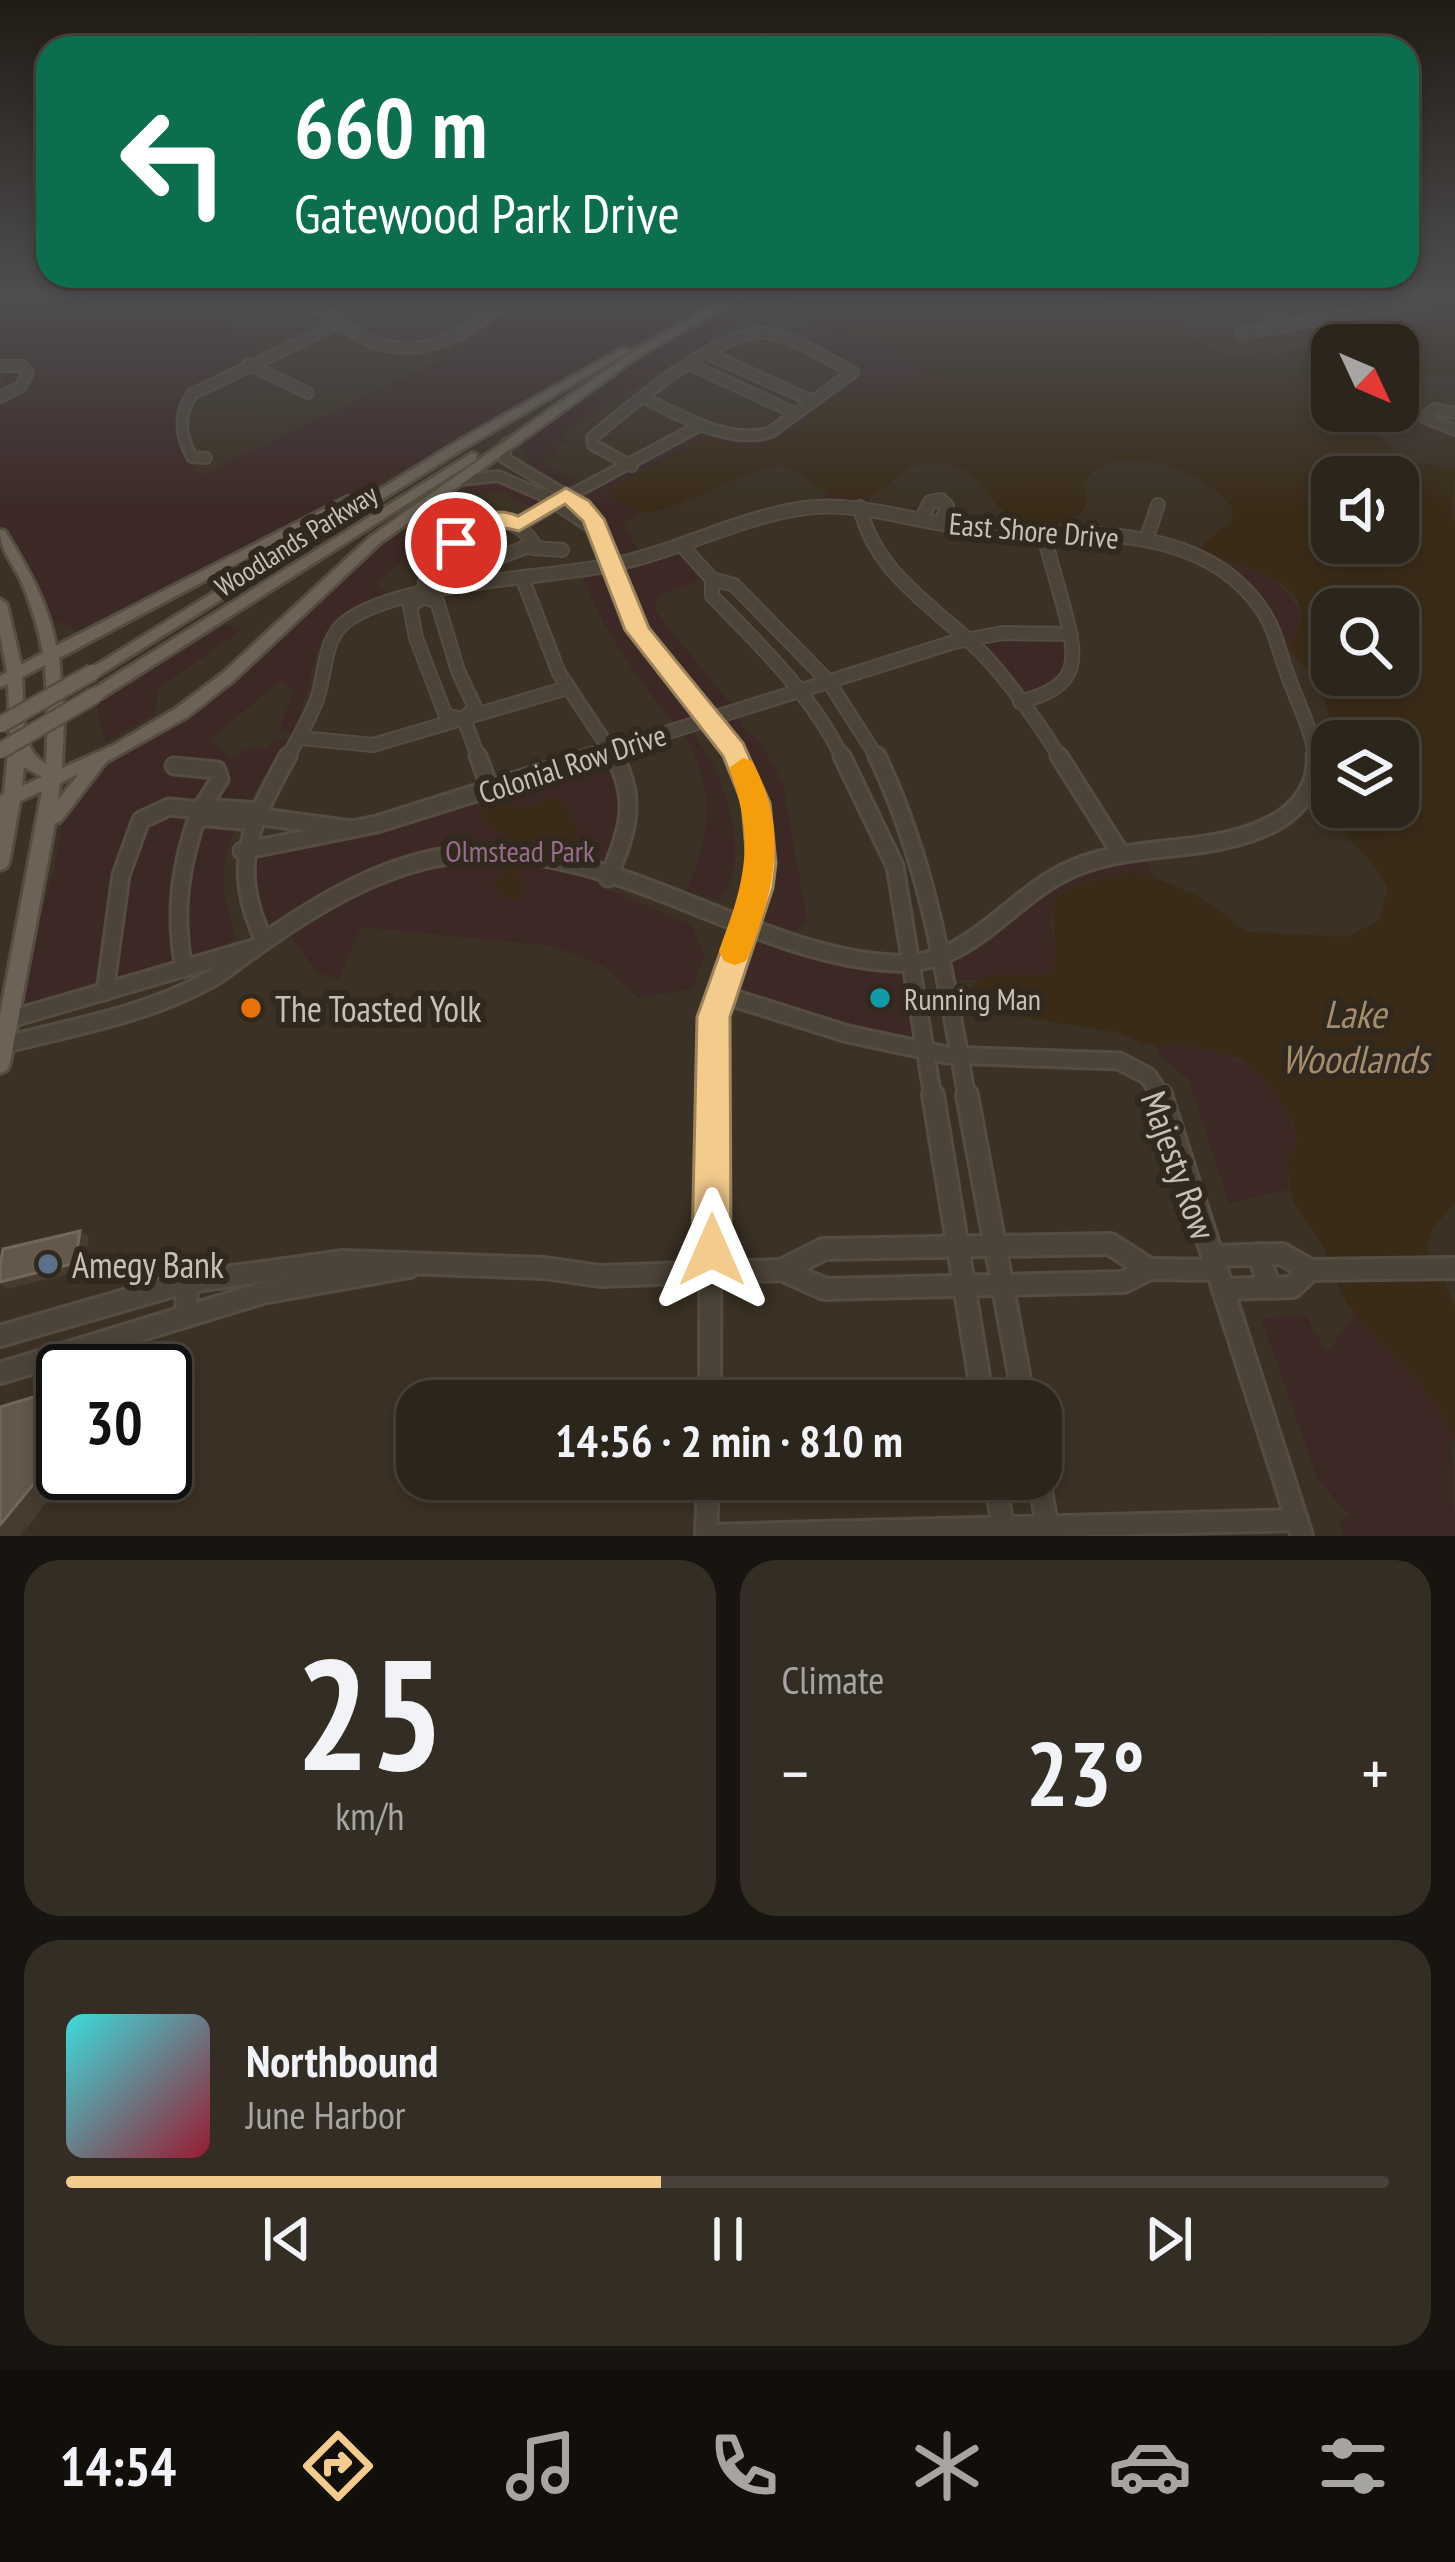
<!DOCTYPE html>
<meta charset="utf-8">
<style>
body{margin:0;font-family:"PT Sans Narrow",sans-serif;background:#342d24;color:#f1f3f6;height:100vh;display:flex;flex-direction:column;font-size:45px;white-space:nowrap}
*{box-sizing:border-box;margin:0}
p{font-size:39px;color:#a6a5a3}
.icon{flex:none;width:66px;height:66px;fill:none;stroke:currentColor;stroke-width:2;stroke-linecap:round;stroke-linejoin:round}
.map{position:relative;height:1536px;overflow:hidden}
.side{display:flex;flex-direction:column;gap:24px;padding:24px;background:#18140f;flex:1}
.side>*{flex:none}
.hud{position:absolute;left:36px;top:36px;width:1383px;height:252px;border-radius:36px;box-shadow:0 6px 18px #0003,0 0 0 3px #48423a;background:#0b6e4f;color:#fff;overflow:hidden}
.needle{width:78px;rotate:134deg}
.controls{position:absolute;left:1311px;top:324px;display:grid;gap:24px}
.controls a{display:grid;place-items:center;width:108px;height:108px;border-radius:24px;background:#2c251b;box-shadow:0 6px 18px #0003,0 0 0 3px #48423a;font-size:60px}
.speed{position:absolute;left:36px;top:1344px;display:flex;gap:24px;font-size:60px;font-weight:700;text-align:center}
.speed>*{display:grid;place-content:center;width:156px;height:156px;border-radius:50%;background:#2c251b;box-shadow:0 6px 18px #0003,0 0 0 3px #48423a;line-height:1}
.speed .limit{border:6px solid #111;border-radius:18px;background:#fff;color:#111}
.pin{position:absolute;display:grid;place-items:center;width:102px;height:102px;color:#fff;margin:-51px;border:6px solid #fff;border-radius:50%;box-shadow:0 3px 12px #0007}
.me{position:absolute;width:132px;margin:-66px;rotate:0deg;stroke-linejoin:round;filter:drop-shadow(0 0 9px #0008)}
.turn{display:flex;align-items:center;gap:42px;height:252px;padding:0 60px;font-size:54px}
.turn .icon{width:156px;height:156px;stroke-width:2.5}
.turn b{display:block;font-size:84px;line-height:102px}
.big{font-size:90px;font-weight:600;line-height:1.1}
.side .card{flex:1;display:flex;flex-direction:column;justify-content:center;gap:18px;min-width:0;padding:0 42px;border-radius:36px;background:#342d24}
.side .dial{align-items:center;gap:0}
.dial b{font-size:156px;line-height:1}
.song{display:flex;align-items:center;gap:36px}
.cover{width:144px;height:144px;border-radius:18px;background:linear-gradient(135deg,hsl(180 70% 55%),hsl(350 70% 35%))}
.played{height:12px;border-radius:6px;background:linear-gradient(90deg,#f3cb8d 45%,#48423a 45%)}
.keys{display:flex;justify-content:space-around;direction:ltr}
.heat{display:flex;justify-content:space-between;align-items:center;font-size:66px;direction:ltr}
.side .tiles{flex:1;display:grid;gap:24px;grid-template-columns:1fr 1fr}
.card:last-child{grid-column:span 2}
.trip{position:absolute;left:396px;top:1380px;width:666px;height:120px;border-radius:36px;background:#2c251b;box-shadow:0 6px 18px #0003,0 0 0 3px #48423a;font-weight:600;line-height:120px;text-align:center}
.menu{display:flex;height:192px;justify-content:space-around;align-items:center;background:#120f0b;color:#a6a5a3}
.menu .icon{width:84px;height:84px}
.menu .on{color:#f3cb8d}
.menu b{font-size:54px;color:#f1f3f6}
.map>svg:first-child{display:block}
</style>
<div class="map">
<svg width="1455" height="1536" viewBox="0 0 1455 1536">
<rect width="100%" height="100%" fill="#3b3124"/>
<g fill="#3c2926">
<polygon points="0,295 194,295 221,323 238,330 241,339 265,355 191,391 184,399 175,429 200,477 443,359 514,307 549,295 720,295 488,427 94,627 77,631 50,618 29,568 0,526 0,404 5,374 0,368"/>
<polygon points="758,297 777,301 758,313 717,328 712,339 562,431 569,444 548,443 558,451 540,462 577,482 568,486 535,469 519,446 676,334 699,329 713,317"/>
<path d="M 834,328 C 858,331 917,353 927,374 L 890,393 L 854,392 L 812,406 L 804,425 L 756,448 L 692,442 L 613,487 L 613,498 L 641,513 L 623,522 L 638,551 L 763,510 L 827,499 L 825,490 L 843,498 L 870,495 L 868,502 L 910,510 C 927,504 934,484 955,504 L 955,518 L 1018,525 L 1018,518 L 1038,524 L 1070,521 L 1075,527 L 1143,534 L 950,521 L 945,500 L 916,514 L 834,503 L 624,559 L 615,558 L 599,521 L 582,499 L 696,430 L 754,438 L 855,375 L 802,345 Z"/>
<path d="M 496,474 L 543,505 L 535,510 L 505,492 L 481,493 L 378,582 L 387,597 C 298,620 326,666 291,734 L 278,732 L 294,691 L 281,680 L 210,740 L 230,757 L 247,749 L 268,748 L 275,737 L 287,740 C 266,777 230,822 224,865 C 220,890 230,916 236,939 L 207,954 L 31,1006 L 25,1003 L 20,990 L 54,869 L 64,815 L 78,787 C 126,748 183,724 231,684 C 316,615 384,503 496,474 Z"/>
<path d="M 1202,546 C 1225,582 1271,551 1301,615 L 1290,650 C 1267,594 1244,580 1193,550 Z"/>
<path d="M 683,554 L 704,578 L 662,594 L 653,608 L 730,703 L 716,712 L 704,706 C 666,663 639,624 620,570 Z"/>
<path d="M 603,571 L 633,631 L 694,718 L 675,725 C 639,679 602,632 583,576 Z"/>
<polygon points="225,625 243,629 158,689 155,714 104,743 97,705"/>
<polygon points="989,638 1063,639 1071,661 1056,684 1026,694 982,647"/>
<path d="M 737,715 L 743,727 L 760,741 L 783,784 L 807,921 L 794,931 L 766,923 L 758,914 C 772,827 769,800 721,726 L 727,717 Z"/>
<path d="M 693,729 C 698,744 710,756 716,771 C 731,807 749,869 718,900 L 686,892 C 711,837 717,787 683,734 Z"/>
<polygon points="605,757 613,759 626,787 613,861 597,885 691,924 704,955 692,989 638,998 603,966 553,946 361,927 339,979 316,972 289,934 351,894 430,855 282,921 269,922 258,906 250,864 259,854"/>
<path d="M 1144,856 L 1154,876 C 1121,869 1084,880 1056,897 L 1050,921 L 1057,960 L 1047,975 L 951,981 L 951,963 L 991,941 L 1058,884 L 1094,868 Z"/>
<polygon points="757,936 897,969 905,974 915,1035 896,1041 737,991 731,980 746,943"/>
<path d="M 1156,1044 C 1228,1048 1284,1068 1297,1146 L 1288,1156 L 1288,1190 L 1229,1203 L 1189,1080 L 1160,1056 Z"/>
<polygon points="1354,1314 1426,1389 1452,1433 1455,1536 1344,1536 1340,1523 1348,1514 1318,1480 1261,1318 1305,1315 1327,1353"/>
</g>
<g fill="#392b18" fill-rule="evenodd">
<path d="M 787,295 L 1064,295 L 1136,313 L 1166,295 L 1211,295 L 1181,321 L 1181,334 L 1225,353 L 1272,361 L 1290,349 L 1318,342 L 1410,324 L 1455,322 L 1455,377 L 1398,369 L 1398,345 L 1332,345 L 1332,411 L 1346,411 L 1408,461 L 1455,469 L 1451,512 L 1455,523 L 1455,1202 L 1433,1228 L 1427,1248 L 1455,1305 L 1455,1443 C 1434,1385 1386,1356 1351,1309 C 1337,1291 1334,1269 1324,1249 C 1300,1204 1288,1217 1288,1156 L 1297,1146 L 1293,1121 L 1264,1079 L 1240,1059 L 1199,1048 L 1143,1044 L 1120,1033 L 986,1011 L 972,995 L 971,986 C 991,966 1024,981 1049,973 C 1064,950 1047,924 1055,898 L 1076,885 L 1129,872 L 1146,874 L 1200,897 L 1248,932 L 1348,937 L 1378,921 L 1388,889 C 1375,852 1308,818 1332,777 L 1332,807 L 1398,807 L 1398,741 L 1336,741 L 1320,686 L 1290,650 C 1291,640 1297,633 1300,623 C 1312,574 1225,568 1204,551 L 1203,544 L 1231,521 L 1233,509 C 1207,470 1118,437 1084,481 L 1086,505 L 1081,514 C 1059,528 1022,528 1002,510 C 985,494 980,474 955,466 C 899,449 897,497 855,499 C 825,500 806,471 779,465 C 743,470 664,518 639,512 C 630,510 621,502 613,498 L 613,487 L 692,442 L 709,440 L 756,448 L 804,426 L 812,406 L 846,392 L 890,393 L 927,374 C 912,334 811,336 785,305 ZM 1332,477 L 1398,477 L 1398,543 L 1332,543 ZM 1332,609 L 1398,609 L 1398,675 L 1332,675 Z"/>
<path d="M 550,797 L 563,800 L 577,826 L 577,837 C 569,845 559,846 549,839 L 532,845 L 517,875 L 525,893 L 516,900 L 501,897 L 494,883 L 503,868 L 507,840 L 481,817 L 481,810 L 508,801 C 522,816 535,802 550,797 Z"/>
</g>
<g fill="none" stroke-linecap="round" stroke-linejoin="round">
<defs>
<g id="minor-far3">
<path d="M 294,295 C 321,305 340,327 366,339 C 416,363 475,335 507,295"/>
<polyline points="1266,295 1266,310 1286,325"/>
<polyline points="1240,334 1423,301 1433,295"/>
<polyline points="708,354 810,400"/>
<polyline points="248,364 308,393"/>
<polyline points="691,365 793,412"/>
<polyline points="0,366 22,366 28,373 20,387 0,397"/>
<polyline points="1455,413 1435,409 1424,417 1455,430"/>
<polyline points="507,443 504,458 571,498"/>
<path d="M 206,458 L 192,457 C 180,435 178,415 192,394 L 342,322"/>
<path d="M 632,466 L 593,445 L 592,438 C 628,408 719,328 768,333 C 794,336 828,360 853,372 L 771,432 C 728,445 684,417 646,399"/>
<polyline points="461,480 498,476 549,498"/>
<polyline points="565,498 701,425"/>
</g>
<g id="minor-far2">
<polyline points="544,495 595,529"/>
<path d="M 567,495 C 608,526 612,572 631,616 C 654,671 705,709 735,759"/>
<path d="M 860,507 C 875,575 937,608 983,654 C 1013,686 1038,722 1061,759"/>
<polyline points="921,519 930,502 941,500 947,506 941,523"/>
<polyline points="519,525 570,495"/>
<polyline points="1146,540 1158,505"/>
<polyline points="533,548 562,550"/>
<polyline points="684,548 712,579 734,585 829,682 878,759"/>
<path d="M 712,579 L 712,596 C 761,646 813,696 843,759"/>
<polyline points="523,580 559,673 616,759"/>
<path d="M 423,597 C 423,548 500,488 534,544 L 487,562 L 436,561"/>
<polyline points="428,599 437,601 458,671 475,707 464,719"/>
<polyline points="419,600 410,606 416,638 446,716 459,718"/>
<path d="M 1020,702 C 1081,686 1078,661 1064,608 C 1057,583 1050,558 1043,533"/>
<polyline points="464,719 479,759"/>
<polyline points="301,738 373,745 567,688"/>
<path d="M 287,759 C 297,740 308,722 316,702 C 327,674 322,638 348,620 C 403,582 538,579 606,566 C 672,554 732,520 798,509 C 856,499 912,522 969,528 C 1066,538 1202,515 1264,613 C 1276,631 1279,653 1287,673 C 1297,703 1312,727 1315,759"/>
<polyline points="583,759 954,642 1003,633 1071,634"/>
</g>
<g id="minor-far1">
<polyline points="478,756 490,789"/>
<polyline points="842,756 895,866 933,1098"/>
<path d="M 877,756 C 929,864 946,981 967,1098"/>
<polyline points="1059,756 1121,854"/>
<polyline points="202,807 258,811"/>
<polyline points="255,816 351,829"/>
<polyline points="197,817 252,822"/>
<polyline points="242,851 377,824 593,756"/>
<path d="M 608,878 C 627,834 639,800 614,756"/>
<path d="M 264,941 C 229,865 250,825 288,756"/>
<path d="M 184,969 C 173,913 180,863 200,810"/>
<polyline points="105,992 121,875 141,820 169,807 200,810 220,779 217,770 174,766"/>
<polyline points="720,994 848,1034 947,1055 1119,1061 1148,1076 1162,1098"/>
<polyline points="0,1022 253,948"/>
<path d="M 0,1046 C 70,1027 143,1016 207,981 C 223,973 237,960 252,950 C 309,909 376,867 447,856 C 606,832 744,955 893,963 C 967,968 1005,902 1065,872 C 1131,839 1211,858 1276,822 C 1300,808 1317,785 1315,756"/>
<path d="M 711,1098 C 711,1070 710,1042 716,1014 C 739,916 789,856 733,756"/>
</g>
<g id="minor">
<polyline points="933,1095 983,1401"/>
<polyline points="967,1095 1024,1401"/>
<polyline points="1161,1095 1302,1536"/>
<polyline points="1258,1254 1270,1288"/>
<polyline points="1212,1256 1282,1254 1310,1270 1455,1268"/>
<polyline points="782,1270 824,1249 1110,1244 1149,1269"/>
<polyline points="1223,1289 1292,1287 1310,1270"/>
<polyline points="186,1316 187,1282"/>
<polyline points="0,1336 187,1282 344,1261 545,1268 600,1276 782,1270 825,1289 1123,1282 1149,1269 1217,1270"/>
<polyline points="0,1373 262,1293 409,1267"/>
<polyline points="710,1401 711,1095"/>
<polyline points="995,1479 1004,1533"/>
<polyline points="1039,1479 1049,1536"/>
<polyline points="706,1535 1297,1520"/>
<polyline points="706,1536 708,1479"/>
</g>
<g id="major">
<path d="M 732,295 L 744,295 L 635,359 L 380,543 L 233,681 L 187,717 L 106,762 L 60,822 L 55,823 L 10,1063 L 7,1070 L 0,1073 L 0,1015 L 42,791 L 20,801 L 9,863 L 6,868 L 0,870 L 0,796 L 4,794 L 10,733 L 8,684 L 0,687 L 0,676 L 7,672 L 0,634 L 0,599 L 7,604 L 21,665 L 43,653 C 39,629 32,608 23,585 C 15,565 0,552 0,530 L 5,531 C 28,568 48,603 56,646 L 347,497 L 355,497 L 357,500 L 59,658 L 64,720 L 62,768 L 112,746 L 175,709 L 223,673 L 370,537 L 634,350 ZM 45,665 L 48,720 L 46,764 C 17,748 25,707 22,677 ZM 24,767 L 42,777 L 22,786 ZM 79,774 L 58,800 L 60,783 Z"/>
<polygon points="623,348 632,350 468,446 98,676 93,677 85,672 460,440"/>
<polygon points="472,453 476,454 476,460 100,699 90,699 87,695 90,691"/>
</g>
</defs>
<use href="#minor-far3" stroke="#554d41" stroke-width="14"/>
<use href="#minor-far2" stroke="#554d41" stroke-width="16"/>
<use href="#minor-far1" stroke="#554d41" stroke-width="21"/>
<use href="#minor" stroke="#554d41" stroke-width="26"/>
<use href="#major" stroke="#554d41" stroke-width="6"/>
<use href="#minor-far3" stroke="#4c4438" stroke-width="9"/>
<use href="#minor-far2" stroke="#4c4438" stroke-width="12"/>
<use href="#minor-far1" stroke="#4c4438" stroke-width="15"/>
<use href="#minor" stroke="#4c4438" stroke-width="20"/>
<use href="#major" fill="#6c6356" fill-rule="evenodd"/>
<defs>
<g id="major-bridge">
<polyline points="0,725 93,672"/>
<polyline points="0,751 95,695"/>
</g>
</defs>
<use href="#major-bridge" stroke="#554d41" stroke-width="20" stroke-linecap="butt"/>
<use href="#major-bridge" stroke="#6c6356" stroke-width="15"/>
</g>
<g fill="#473c2e">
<polygon points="80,1231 89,1237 84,1270 7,1289 0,1285 0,1282"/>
<polygon points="63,1448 63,1473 70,1473 20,1536 0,1536 0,1525"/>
</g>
<g fill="#63584a" stroke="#73685a" stroke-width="3">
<polygon points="80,1231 75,1263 0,1282 0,1266 3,1249"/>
<polygon points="63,1388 63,1448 0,1525 0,1407"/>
</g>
<linearGradient id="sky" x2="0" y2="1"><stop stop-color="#201b14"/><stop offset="0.58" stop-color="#4f4e50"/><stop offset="1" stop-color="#4f4e50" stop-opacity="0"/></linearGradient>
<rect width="1455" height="510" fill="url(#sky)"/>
<path fill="#f3cb8d" stroke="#9e845c" stroke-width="3" d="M 566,488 L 589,501 L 604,519 L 649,628 L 743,743 L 770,803 L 776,863 L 773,888 L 730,1017 L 731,1250 L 725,1264 L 712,1270 L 698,1264 L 692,1250 L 697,1017 L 743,888 L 747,863 L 742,803 L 723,756 L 625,630 L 583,521 L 565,504 L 519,531 C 491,523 486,529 464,548 L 448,548 L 445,543 C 465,521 488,504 518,516 Z"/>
<path fill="#f59e0b" d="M 743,758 L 752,761 C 789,829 775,883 751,951 L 746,961 L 735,965 L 724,961 L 719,951 C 745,882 756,840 729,768 Z"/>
<circle fill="#0f9aa8" stroke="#31291d" stroke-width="4.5" cx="880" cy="998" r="12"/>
<circle fill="#e8710a" stroke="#31291d" stroke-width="4.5" cx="251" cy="1008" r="12"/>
<circle fill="#5c6f8a" stroke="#31291d" stroke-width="4.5" cx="48" cy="1264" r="12"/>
<g text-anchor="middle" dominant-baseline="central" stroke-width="12" stroke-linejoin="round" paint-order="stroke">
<g font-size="27" fill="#c7c0b4" stroke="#31291d">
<text transform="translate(296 540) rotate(-32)">Woodlands Parkway</text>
</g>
<g font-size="30" fill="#c7c0b4" stroke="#31291d">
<text transform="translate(1034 530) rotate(5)">East Shore Drive</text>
<text transform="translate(572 763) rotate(-18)">Colonial Row Drive</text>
</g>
<g font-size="30" fill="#976c8d" stroke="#31291d">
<text x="520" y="850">Olmstead Park</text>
</g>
<g font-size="30" fill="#c7c0b4" stroke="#31291d" text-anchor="start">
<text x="904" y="998">Running Man</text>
</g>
<g font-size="36" fill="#c7c0b4" stroke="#31291d" text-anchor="start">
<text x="275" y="1008">The Toasted Yolk</text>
<text x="72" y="1264">Amegy Bank</text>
</g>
<g font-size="36" fill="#c7c0b4" stroke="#31291d">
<text transform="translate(1179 1165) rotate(70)">Majesty Row</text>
</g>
<g font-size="39" font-style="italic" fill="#a48d6e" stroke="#31291d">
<text x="1355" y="1013">Lake<tspan x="1355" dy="45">Woodlands</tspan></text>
</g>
</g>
</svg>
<div class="controls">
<a><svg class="needle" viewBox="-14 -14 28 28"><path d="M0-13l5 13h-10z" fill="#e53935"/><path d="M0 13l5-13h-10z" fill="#a6a5a3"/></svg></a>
<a><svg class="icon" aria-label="sound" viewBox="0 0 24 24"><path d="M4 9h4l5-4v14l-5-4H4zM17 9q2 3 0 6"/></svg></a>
<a><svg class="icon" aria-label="search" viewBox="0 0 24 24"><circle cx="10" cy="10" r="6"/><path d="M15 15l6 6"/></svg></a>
<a><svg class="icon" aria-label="layers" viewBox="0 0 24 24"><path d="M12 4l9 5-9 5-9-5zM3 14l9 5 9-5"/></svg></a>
</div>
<div class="speed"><div class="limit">30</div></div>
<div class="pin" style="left:456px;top:543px;background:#d93025"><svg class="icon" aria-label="arrive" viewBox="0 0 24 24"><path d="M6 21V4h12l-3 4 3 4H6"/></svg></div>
<svg class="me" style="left:712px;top:1250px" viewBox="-20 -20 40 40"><path d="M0-17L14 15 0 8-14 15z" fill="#f3cb8d" stroke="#fff" stroke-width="4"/></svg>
<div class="trip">14:56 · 2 min · 810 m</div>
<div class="hud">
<div class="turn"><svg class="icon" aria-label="left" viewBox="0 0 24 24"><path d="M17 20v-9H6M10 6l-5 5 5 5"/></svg><div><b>660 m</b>Gatewood Park Drive</div></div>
</div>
</div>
<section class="side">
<div class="tiles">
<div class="card dial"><b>25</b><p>km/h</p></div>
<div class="card"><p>Climate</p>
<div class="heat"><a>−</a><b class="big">23°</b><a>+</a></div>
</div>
<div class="card">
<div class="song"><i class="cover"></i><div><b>Northbound</b><p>June Harbor</p></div></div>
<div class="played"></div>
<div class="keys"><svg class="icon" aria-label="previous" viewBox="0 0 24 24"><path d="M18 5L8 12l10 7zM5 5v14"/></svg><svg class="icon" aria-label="pause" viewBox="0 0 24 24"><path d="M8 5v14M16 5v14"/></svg><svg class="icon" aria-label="next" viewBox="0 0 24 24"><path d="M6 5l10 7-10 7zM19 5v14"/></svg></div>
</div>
</div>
</section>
<nav class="menu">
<b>14:54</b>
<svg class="icon on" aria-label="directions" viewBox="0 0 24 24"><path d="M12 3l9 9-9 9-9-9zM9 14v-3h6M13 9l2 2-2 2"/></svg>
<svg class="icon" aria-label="music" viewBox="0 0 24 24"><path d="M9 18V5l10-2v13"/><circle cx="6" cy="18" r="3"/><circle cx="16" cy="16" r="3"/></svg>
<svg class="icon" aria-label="phone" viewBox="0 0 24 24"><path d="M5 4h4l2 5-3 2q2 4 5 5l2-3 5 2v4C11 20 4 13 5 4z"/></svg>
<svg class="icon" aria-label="climate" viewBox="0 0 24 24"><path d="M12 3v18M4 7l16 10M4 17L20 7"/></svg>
<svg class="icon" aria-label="car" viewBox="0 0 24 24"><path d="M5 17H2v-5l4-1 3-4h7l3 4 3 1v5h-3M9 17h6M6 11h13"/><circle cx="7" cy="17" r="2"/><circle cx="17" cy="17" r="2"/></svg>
<svg class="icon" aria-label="filters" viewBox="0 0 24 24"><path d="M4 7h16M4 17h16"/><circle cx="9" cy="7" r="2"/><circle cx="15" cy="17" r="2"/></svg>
</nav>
